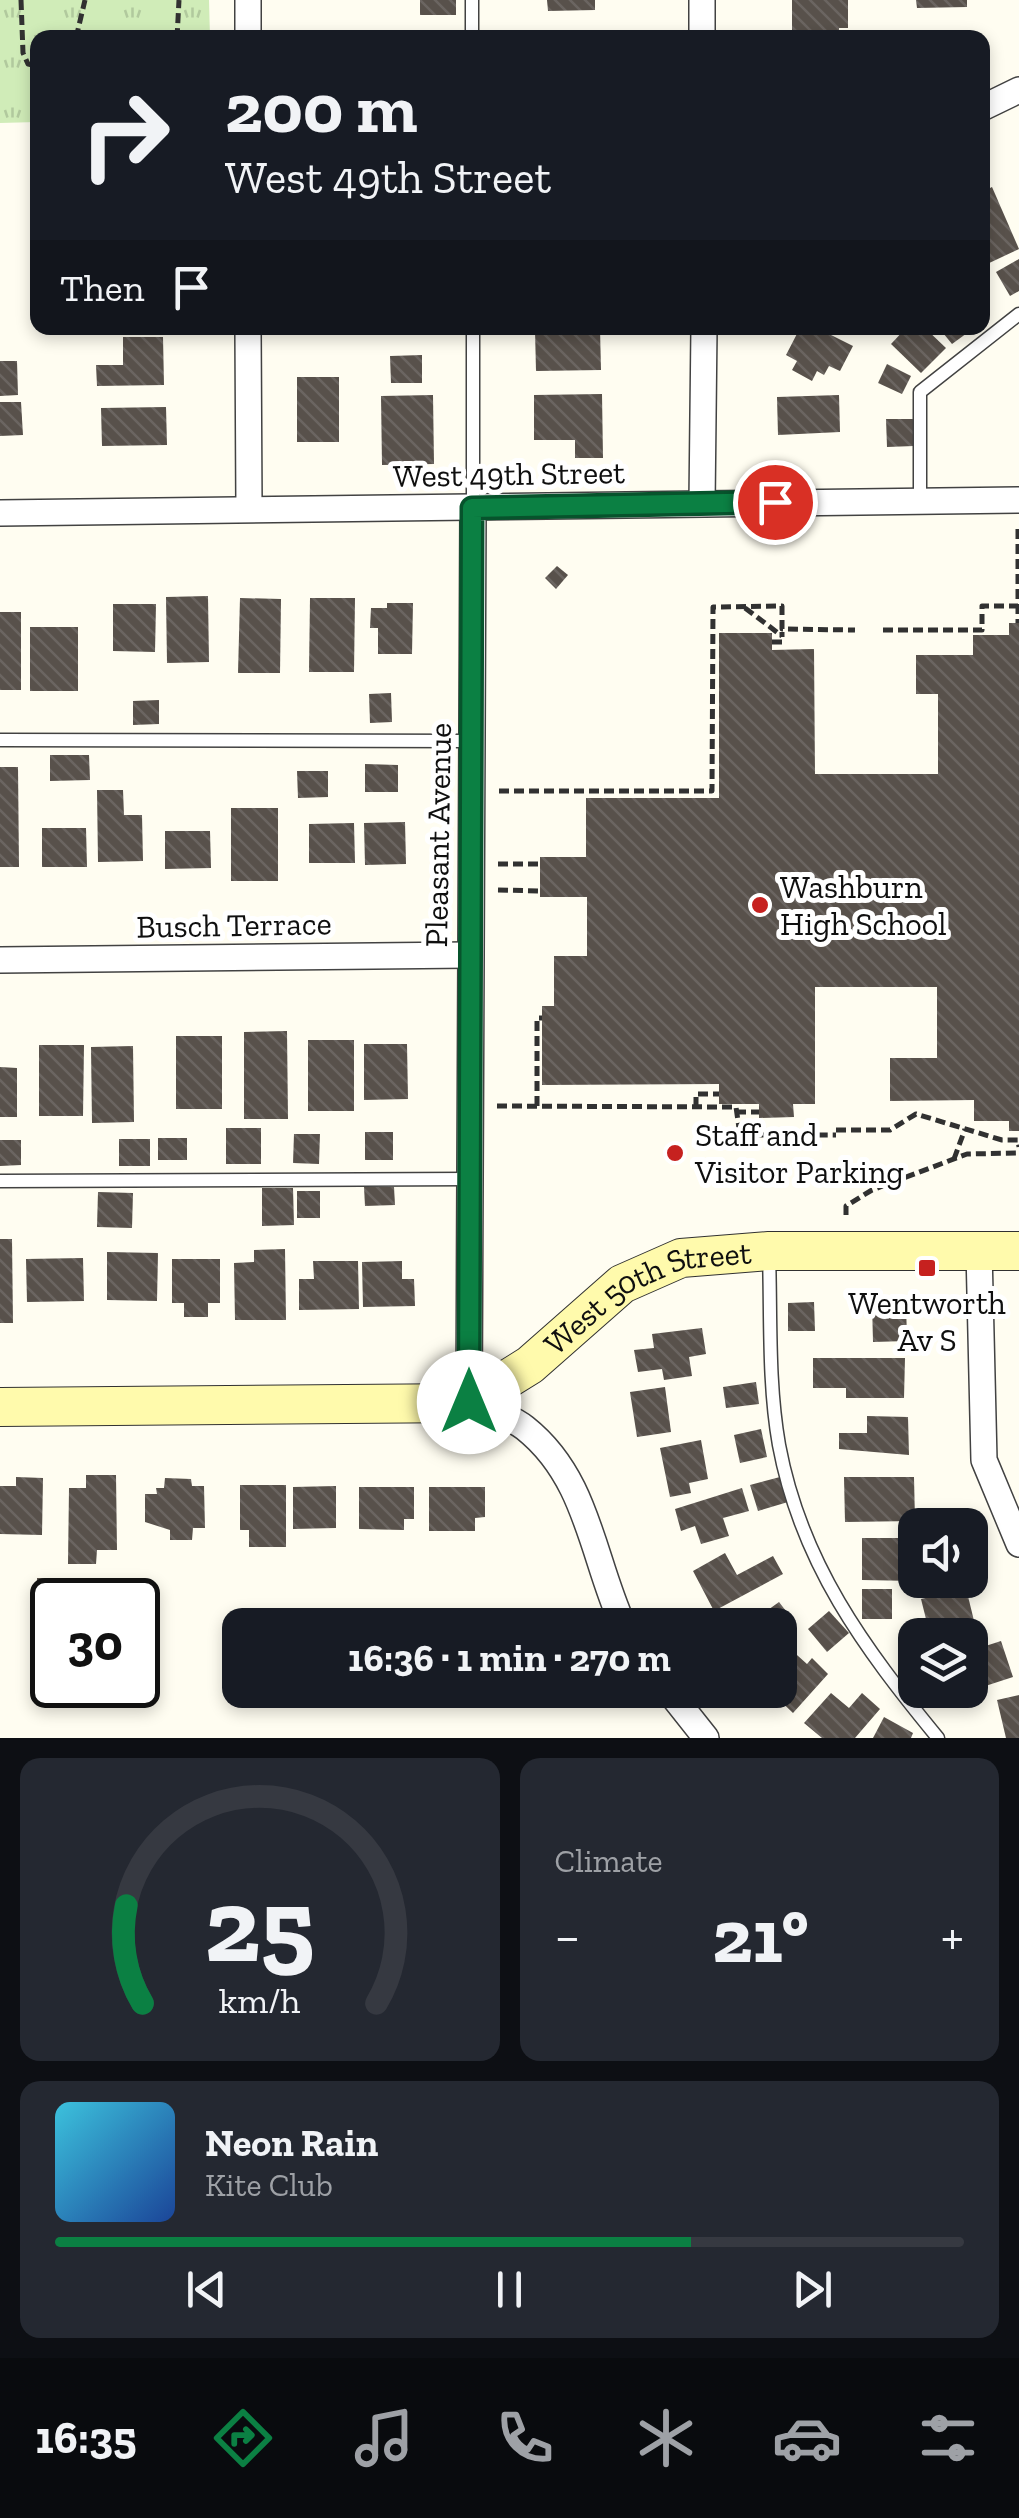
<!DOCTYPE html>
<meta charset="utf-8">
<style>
body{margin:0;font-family:"Zilla Slab",serif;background:#242831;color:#f1f3f6;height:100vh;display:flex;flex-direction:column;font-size:38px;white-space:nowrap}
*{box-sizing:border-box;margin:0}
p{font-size:32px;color:#9ea1a6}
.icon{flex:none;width:55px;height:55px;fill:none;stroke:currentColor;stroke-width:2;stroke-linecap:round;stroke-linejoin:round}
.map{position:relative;height:1738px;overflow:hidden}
.details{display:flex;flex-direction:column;gap:20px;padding:20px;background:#0d0f14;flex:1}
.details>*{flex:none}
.top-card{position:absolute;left:30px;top:30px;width:960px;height:305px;border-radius:20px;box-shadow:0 5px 15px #0003;background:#171b24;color:#f1f3f6;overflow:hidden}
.buttons{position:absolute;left:898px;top:1508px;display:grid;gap:20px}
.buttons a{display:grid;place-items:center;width:90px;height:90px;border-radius:20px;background:#171b24;box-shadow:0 5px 15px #0003;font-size:50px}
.speed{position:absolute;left:30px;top:1578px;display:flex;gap:20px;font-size:50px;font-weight:700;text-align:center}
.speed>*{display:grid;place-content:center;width:130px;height:130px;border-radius:50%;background:#171b24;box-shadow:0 5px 15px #0003;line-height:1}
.speed .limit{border:5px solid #111;border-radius:15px;background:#fff;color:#111}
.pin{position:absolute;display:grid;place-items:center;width:85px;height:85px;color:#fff;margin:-42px;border:5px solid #fff;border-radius:50%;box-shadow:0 2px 10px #0007}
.me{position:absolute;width:110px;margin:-55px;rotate:0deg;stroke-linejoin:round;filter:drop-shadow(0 0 8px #0008)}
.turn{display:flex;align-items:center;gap:35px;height:210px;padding:0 30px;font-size:45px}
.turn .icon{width:130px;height:130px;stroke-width:2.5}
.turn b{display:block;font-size:70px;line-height:85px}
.then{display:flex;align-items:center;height:95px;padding:0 30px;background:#0003;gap:20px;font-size:38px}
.big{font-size:75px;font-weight:800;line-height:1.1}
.details .tile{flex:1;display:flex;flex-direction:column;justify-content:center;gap:15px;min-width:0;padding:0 35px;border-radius:20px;background:#242831}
.details .dial{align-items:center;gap:0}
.dial svg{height:260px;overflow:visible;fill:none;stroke:#363941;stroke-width:7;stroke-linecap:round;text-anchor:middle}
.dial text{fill:#f1f3f6;stroke:none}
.song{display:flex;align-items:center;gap:30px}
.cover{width:120px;height:120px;border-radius:15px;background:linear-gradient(135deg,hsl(190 70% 55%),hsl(220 70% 35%))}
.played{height:10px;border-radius:5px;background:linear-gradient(90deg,#0b8043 70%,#363941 70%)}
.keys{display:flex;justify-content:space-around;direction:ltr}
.heat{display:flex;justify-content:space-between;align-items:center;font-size:55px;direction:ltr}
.details .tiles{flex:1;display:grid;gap:20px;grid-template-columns:1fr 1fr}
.tile:last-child{grid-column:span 2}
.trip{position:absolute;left:222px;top:1608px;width:575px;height:100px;border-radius:20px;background:#171b24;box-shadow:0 5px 15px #0003;font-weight:800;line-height:100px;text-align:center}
.dock{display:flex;height:160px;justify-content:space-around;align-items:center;background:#090b0e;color:#9ea1a6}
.dock .icon{width:70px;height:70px}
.dock .on{color:#0b8043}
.dock b{font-size:45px;color:#f1f3f6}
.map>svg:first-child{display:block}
</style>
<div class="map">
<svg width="1019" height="1738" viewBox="0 0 1019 1738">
<defs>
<pattern id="park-tufts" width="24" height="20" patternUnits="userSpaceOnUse" patternTransform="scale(2.5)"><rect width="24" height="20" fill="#d0ecb8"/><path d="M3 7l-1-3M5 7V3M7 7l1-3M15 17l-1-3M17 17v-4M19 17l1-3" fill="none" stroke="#b1c99d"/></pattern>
<pattern id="building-back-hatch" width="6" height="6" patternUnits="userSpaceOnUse" patternTransform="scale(2.5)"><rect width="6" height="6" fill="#58514b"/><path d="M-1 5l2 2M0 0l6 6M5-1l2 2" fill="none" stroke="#6b6561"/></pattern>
</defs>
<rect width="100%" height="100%" fill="#fffdf1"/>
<polygon fill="url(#park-tufts)" points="0,0 209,0 210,37 38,38 37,122 0,123"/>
<g fill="url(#building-back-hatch)">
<rect x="420" y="0" width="36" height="15"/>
<polygon points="547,0 595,0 595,10 548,11"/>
<polygon points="792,0 848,0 848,28 839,28 839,38 792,38"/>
<polygon points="916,0 967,0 967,7 917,8"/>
<polygon points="992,187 1019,249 985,265 982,192"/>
<polygon points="1019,259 1019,291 1010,296 996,272"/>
<polygon points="800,328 817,328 853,346 840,371 829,366 824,375 817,371 812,381 792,370 797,361 786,355"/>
<polygon points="906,328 925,328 946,348 921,373 891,344"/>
<polygon points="939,328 974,328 952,344"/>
<polygon points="600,329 601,370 536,371 535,330"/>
<polygon points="123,337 163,337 164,385 97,386 96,365 123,365"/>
<polygon points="422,355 422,383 391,383 390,356"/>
<polygon points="0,361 17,361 18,395 0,396"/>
<polygon points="887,364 911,376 902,394 878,383"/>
<rect x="297" y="377" width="42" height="65"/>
<polygon points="602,394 603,458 575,458 575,440 534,440 534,395"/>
<polygon points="433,395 434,464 382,465 381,396"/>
<polygon points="839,395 840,432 778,435 777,397"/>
<polygon points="0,402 21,402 23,435 0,436"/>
<polygon points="166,407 167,445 102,446 101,408"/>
<polygon points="886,419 913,419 914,446 887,447"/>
<polygon points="557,566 568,575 556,589 545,578"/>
<polygon points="208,596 209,662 167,663 166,597"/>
<polygon points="240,598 281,599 280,673 238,673"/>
<polygon points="310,598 355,598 354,672 309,672"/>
<polygon points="387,603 413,603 412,654 378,654 378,628 370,628 371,608 387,608"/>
<polygon points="113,604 156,604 155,652 113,651"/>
<rect x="0" y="612" width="21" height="78"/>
<polygon points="1009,623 1019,623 1019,1131 1009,1131 1009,1121 974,1121 974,1100 890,1101 890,1058 937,1058 937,987 815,987 815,1104 793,1104 794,1117 759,1118 759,1104 719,1104 719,1084 542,1085 542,1006 554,1006 554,956 587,956 587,897 540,897 540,857 586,857 586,798 719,798 719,633 772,633 772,650 814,649 815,774 938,774 938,694 916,694 916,655 973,655 973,635 1009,635"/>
<rect x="30" y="627" width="48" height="64"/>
<polygon points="391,693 392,722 370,723 369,694"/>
<polygon points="159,700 159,724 133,725 133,701"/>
<polygon points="50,755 89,755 90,780 50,781"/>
<polygon points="365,764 398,765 398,792 365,792"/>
<polygon points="0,767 18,767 19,867 0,867"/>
<polygon points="297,771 328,771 328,797 298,798"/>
<polygon points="97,790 123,790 124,815 142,815 143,861 98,862"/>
<rect x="231" y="808" width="47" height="73"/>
<polygon points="405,822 406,864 365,865 364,823"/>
<polygon points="354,823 355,863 309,863 309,824"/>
<polygon points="42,828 86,828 87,867 42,867"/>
<polygon points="165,831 210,831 211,868 165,869"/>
<polygon points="287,1031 288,1119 244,1119 244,1032"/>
<rect x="176" y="1036" width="46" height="73"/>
<rect x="308" y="1040" width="46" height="71"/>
<polygon points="364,1044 407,1044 408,1099 364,1100"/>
<polygon points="39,1045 84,1045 83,1116 39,1116"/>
<polygon points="133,1046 134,1122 92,1123 91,1047"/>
<polygon points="0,1067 17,1068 17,1117 0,1117"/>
<rect x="226" y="1128" width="35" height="36"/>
<rect x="365" y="1132" width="28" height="28"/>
<polygon points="294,1134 320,1134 319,1164 293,1163"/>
<rect x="158" y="1138" width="29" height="22"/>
<rect x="119" y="1139" width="31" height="27"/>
<polygon points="0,1140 21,1140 21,1165 0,1166"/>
<polygon points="364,1187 394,1187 395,1205 365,1206"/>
<polygon points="262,1188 293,1188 294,1225 262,1226"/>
<rect x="297" y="1191" width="23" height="27"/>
<polygon points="98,1192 133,1193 132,1228 97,1227"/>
<polygon points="0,1239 12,1239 13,1323 0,1323"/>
<polygon points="285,1249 286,1320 235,1320 234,1263 254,1262 254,1250"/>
<polygon points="107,1252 158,1253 157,1301 107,1300"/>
<polygon points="83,1258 84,1301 27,1302 26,1259"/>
<polygon points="172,1259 220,1259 220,1303 208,1303 208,1317 184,1317 184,1303 172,1303"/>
<polygon points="313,1261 358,1261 359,1309 299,1310 299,1279 314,1279"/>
<polygon points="402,1261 402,1279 414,1279 415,1306 363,1307 362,1262"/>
<polygon points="814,1302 815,1331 788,1331 788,1303"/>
<polygon points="906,1302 907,1341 873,1342 872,1303"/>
<polygon points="702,1328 706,1354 689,1357 692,1376 664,1380 662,1369 638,1372 634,1350 654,1348 652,1334"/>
<polygon points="813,1358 905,1358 904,1398 846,1398 846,1388 813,1388"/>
<polygon points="756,1382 759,1404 726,1408 723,1387"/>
<polygon points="665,1387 671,1432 637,1437 630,1392"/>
<polygon points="867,1416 908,1417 909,1455 839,1449 839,1433 867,1433"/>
<polygon points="761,1429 767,1457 740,1463 734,1435"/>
<polygon points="701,1440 708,1479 689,1483 691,1493 670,1497 660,1448"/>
<polygon points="86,1475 116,1475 117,1550 97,1550 96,1564 68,1564 69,1488 86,1488"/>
<polygon points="16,1477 43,1478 42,1535 0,1534 0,1486 16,1486"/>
<polygon points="780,1477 788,1502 758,1511 750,1485"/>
<polygon points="844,1477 914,1477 915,1521 845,1522"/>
<polygon points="165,1478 191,1479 192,1486 204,1486 205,1528 193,1528 192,1540 170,1540 170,1530 145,1522 145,1494 157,1494 156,1488 164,1488"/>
<polygon points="240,1485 286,1485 286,1547 249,1547 249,1530 240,1530"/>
<polygon points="336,1486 336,1528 293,1529 293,1487"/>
<polygon points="359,1487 414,1487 414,1519 404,1519 404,1530 359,1529"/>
<polygon points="429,1487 485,1487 485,1517 475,1518 475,1531 429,1531"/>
<polygon points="742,1488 749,1511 723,1518 729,1536 701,1544 695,1526 681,1531 675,1509"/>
<polygon points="862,1538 915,1538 915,1581 862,1580"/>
<polygon points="725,1553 737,1575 773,1556 783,1574 714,1611 693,1571"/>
<polygon points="37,1578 56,1578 57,1598 37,1598"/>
<polygon points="966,1588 976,1629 930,1635 921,1599"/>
<rect x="862" y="1589" width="30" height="30"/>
<polygon points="779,1602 796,1624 780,1636 780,1625 725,1625 746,1610 754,1620"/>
<polygon points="829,1611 849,1633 827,1652 808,1629"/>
<polygon points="1001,1641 1013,1677 970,1691 970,1651"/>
<polygon points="788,1647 807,1664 812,1658 828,1674 793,1713 769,1690 780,1690 780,1654"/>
<polygon points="831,1693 849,1708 862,1693 880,1709 855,1738 822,1738 804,1723"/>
<polygon points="1019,1695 1019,1738 1006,1738 997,1700"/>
<polygon points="884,1717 913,1733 911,1738 873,1738"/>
</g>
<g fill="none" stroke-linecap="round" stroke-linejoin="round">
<defs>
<g id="lane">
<polyline points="472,0 472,38"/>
<polyline points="920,501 920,392 1019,314"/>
<polyline points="473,508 473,328"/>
<polyline points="0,740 472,741"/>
<polyline points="0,1181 469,1179"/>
<path d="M 769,1254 C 771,1317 768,1383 779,1445 C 801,1563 864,1648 938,1738"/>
</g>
<g id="street">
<polyline points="248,0 248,38"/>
<polyline points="702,0 702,38"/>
<polyline points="982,108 1019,90"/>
<polyline points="248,328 249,509"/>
<polyline points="702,503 704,328"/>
<path d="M 473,508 L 469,1403 C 487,1410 510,1416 525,1428 C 588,1478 592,1557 623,1625"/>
<polyline points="0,513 1019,500"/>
<polyline points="0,960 469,955"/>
<polyline points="979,1251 984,1460 1019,1544"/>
<polyline points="668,1690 706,1738"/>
</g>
<g id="secondary">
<path id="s1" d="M 0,1407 L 469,1403 L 530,1365 L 622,1284 L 681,1258 L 769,1251 L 1019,1251"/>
</g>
</defs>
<use href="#lane" stroke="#424242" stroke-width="15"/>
<use href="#street" stroke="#424242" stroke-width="28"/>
<use href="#secondary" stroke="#313131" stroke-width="40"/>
<g stroke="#313131" stroke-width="5" stroke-dasharray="10 5" stroke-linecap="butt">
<polyline points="21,0 23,53 28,64 38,66"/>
<polyline points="76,38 85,0"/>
<polyline points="177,38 179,0"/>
<polyline points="1018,529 1018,623"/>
<polyline points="745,608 782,636"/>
<polyline points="883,630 982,630 982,606 1018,606"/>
<polyline points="772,642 782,642 782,632"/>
<polyline points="499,791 712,791 713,607 782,606 782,629 855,630"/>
<polyline points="498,864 540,864"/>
<polyline points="498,890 540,891"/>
<polyline points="497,1106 736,1107 740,1135 836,1135"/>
<polyline points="537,1106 537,1018 542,1018"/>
<polyline points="696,1107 696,1094 719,1094"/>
<polyline points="736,1112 759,1112"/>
<polyline points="836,1130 890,1130 916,1114 1002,1140 1018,1140 1019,1147"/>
<polyline points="954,1159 965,1129"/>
<polyline points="846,1215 846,1206 872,1190 967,1154 1018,1153"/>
</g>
<use href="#lane" stroke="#fff" stroke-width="12"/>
<use href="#street" stroke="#fff" stroke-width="25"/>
<use href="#secondary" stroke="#fffaac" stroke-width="38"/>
</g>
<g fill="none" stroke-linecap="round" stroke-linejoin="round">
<defs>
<polyline id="route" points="469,1402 472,508 775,502"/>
</defs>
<use href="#route" stroke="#07532c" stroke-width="25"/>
<use href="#route" stroke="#0b8043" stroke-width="18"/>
</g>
<g fill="#c6211f" stroke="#fff" stroke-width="4">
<circle cx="760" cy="905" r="10"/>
<circle cx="675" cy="1153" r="10"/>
<rect x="917" y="1258" width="20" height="20" rx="5"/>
</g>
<g text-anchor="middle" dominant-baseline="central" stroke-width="10" stroke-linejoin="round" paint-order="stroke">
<g font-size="32" fill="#0f0f0f" stroke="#fff">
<text transform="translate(509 474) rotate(-1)">West 49th Street</text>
<text transform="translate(438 835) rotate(-89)">Pleasant Avenue</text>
<text transform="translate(234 925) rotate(-1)">Busch Terrace</text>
<text stroke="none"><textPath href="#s1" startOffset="682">West 50th Street</textPath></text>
</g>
<g font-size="32" fill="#0f0f0f" stroke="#fff" text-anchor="start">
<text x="780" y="887">Washburn<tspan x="780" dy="37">High School</tspan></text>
<text x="695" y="1135">Staff and<tspan x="695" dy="37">Visitor Parking</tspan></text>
<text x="927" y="1303" text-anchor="middle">Wentworth<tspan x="927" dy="37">Av S</tspan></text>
</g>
</g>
</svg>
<div class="buttons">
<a><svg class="icon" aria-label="sound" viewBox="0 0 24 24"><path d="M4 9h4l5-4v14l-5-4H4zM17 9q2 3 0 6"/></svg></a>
<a><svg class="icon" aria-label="layers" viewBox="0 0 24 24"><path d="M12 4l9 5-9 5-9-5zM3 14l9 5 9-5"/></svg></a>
</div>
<div class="speed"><div class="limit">30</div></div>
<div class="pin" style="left:775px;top:502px;background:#d93025"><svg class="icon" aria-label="arrive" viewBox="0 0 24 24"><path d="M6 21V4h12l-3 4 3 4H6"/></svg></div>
<svg class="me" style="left:469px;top:1402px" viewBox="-20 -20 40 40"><circle r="19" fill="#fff"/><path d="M0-13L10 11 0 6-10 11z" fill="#0b8043"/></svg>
<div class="trip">16:36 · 1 min · 270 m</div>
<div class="top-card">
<div class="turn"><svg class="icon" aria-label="right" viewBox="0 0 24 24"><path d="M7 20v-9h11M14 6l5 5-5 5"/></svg><div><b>200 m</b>West 49th Street</div></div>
<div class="then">Then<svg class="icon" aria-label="arrive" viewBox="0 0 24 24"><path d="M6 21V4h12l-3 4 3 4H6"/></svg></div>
</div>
</div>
<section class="details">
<div class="tiles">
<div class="tile dial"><svg viewBox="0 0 100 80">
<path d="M14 69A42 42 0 1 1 86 69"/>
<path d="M14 69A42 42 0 0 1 9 39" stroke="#0b8043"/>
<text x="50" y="56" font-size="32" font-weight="700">25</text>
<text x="50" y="72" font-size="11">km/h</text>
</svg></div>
<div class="tile"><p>Climate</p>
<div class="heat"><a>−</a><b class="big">21°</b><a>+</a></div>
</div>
<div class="tile">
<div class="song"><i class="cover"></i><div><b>Neon Rain</b><p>Kite Club</p></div></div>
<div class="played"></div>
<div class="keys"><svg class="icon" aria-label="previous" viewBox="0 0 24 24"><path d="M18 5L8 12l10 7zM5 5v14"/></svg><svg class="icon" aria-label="pause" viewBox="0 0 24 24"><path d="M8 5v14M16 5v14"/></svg><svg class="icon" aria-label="next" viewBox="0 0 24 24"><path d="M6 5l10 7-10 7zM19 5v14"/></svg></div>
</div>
</div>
</section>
<nav class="dock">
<b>16:35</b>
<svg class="icon on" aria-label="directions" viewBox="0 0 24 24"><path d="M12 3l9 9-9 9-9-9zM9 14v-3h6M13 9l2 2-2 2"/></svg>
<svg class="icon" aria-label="music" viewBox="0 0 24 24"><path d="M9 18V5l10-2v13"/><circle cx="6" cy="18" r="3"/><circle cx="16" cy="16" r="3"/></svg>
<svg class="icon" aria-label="phone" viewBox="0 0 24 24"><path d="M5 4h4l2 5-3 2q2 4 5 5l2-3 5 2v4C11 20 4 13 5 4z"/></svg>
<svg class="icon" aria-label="climate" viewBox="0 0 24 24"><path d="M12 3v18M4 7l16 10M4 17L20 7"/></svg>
<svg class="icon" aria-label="car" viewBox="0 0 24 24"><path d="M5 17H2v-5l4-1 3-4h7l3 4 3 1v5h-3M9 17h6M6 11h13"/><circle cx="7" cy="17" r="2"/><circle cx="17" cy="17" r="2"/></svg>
<svg class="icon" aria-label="filters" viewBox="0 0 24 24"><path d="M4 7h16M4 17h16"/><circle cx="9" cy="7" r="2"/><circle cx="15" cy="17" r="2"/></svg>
</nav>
